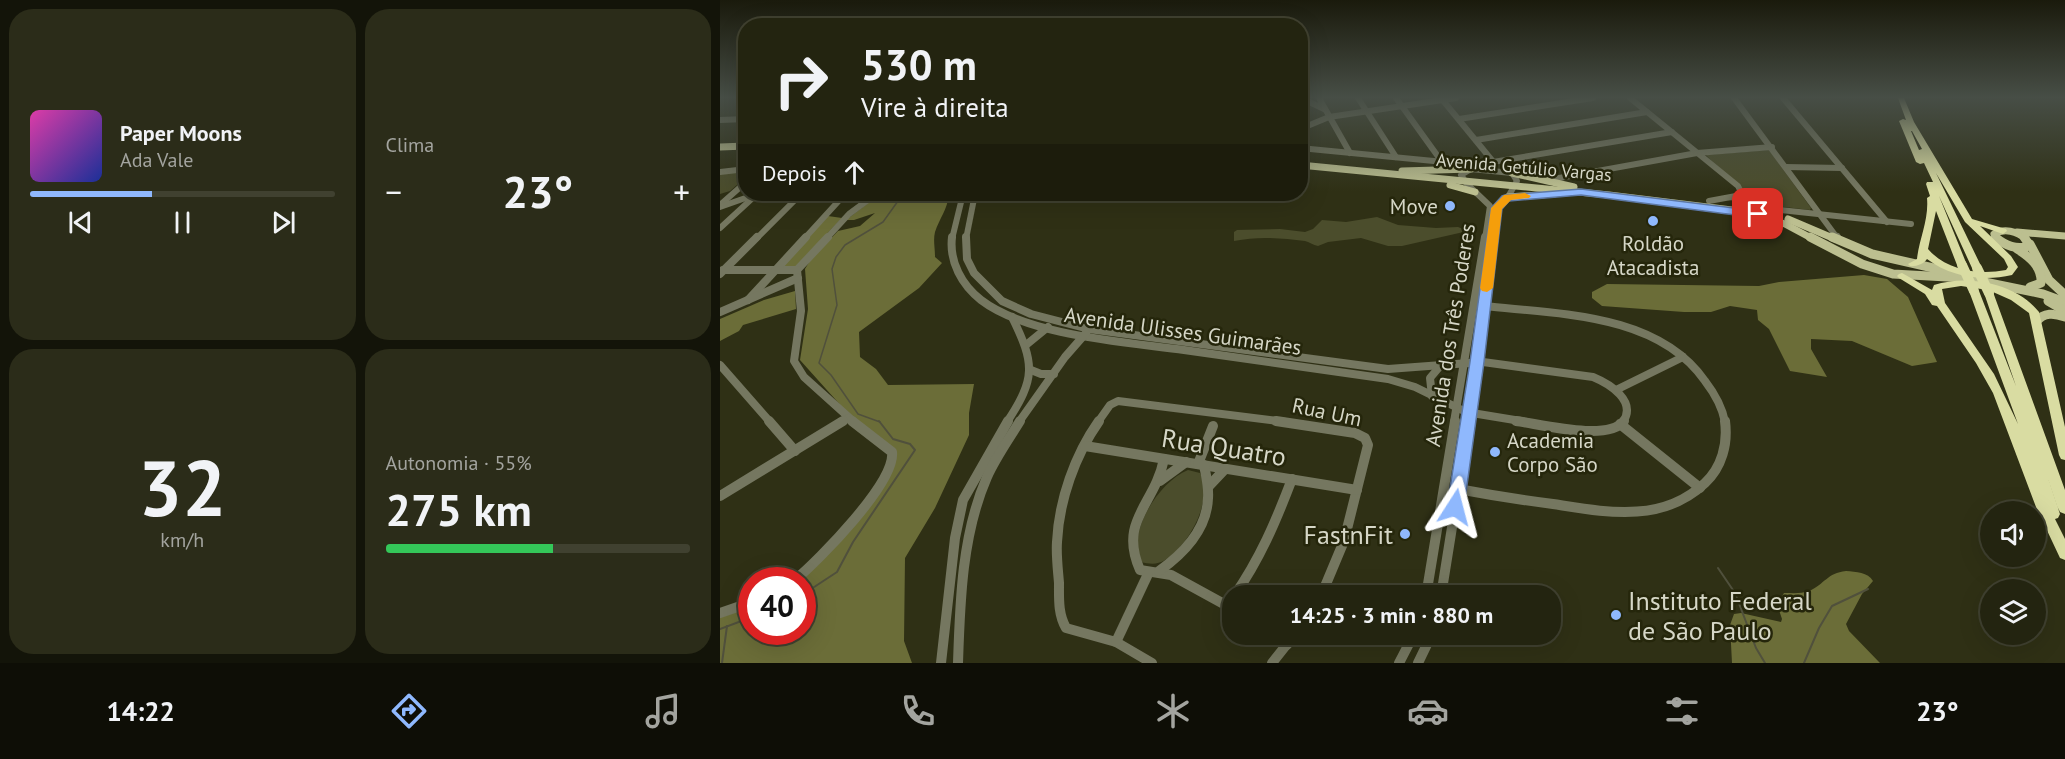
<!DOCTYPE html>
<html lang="pt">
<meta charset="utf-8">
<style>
body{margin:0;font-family:"PT Sans",sans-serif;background:#2b2c19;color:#f1f3f6;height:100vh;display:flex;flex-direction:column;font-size:22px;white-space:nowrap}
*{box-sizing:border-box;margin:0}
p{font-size:20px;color:#a3a49f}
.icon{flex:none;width:33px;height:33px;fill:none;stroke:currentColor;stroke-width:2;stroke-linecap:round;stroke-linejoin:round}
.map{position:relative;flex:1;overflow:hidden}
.side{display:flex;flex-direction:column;gap:9px;padding:9px;background:#131409;width:720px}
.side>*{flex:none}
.top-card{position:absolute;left:18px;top:18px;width:570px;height:183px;border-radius:24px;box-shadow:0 6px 24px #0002,0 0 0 2px #404130;background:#232410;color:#f1f3f6;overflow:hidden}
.fabs{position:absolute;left:1260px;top:501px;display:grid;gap:12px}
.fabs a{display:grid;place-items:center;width:66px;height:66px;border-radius:50%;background:#232410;box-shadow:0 6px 24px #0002,0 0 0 2px #404130;font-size:30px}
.speed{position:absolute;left:18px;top:567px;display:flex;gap:12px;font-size:30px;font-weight:700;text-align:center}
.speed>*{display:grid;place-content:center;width:78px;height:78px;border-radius:50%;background:#232410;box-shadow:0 6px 24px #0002,0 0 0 2px #404130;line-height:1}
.speed .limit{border:9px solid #d22;background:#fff;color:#111}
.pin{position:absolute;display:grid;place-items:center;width:51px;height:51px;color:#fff;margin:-26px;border-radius:12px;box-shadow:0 3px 9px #0006}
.me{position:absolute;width:66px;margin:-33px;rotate:9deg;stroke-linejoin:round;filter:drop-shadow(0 0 4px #0008)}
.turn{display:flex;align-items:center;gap:21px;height:126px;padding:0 24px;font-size:27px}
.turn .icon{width:78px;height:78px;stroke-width:2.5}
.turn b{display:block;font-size:42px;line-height:51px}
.then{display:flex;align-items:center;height:57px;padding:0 24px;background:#0003;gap:12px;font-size:22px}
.big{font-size:45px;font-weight:700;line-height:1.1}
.side .tile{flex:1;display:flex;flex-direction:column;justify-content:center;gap:9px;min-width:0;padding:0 21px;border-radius:24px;background:#2b2c19}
.side .dial{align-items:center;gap:0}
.dial b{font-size:78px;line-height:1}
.song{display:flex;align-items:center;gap:18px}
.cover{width:72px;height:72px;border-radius:9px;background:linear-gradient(135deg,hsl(320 70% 55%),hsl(230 70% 35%))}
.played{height:6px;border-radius:3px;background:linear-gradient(90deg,#8fb8fd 40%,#404130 40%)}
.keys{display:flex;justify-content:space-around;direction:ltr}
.heat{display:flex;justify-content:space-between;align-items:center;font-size:33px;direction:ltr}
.charge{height:9px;border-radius:4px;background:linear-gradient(90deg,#34c759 55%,#404130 0)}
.side .tiles{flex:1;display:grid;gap:9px;grid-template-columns:repeat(2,1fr)}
.trip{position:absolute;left:502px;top:585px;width:339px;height:60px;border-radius:24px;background:#232410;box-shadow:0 6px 24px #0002,0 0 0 2px #404130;font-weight:700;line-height:60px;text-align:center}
.tabs{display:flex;height:96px;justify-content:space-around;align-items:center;background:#0e0e06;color:#a3a49f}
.tabs .icon{width:42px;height:42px}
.tabs .current{color:#8fb8fd}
.tabs b{font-size:27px;color:#f1f3f6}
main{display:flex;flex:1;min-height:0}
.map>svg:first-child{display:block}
</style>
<main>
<section class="side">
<div class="tiles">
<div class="tile">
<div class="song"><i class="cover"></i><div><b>Paper Moons</b><p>Ada Vale</p></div></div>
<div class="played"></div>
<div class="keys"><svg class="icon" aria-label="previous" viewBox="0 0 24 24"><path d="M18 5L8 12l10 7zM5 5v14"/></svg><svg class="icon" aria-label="pause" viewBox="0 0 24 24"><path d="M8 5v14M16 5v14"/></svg><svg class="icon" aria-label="next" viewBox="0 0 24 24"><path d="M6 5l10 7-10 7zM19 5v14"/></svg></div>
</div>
<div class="tile"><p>Clima</p>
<div class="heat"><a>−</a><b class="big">23°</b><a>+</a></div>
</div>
<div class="tile dial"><b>32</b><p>km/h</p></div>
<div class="tile"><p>Autonomia · 55%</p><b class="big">275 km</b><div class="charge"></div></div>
</div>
</section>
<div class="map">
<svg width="1345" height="663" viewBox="0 0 1345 663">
<rect width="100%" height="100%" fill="#2f3015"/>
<g fill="#4b4d2c">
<polygon points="1049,150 1091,208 1090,210 1004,200 1022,194 986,155"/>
<polygon points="25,170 25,178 10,191 0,194 0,173"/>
<path d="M 657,217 L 678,225 L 716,228 L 738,227 L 748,231 L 682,246 L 668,246 L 641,238 L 608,242 L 598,246 C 593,245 589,242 585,241 C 561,238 538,236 514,241 L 514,232 L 517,230 L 560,229 L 585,232 L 593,229 L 602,220 L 626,222 Z"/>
<path d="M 468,470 L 480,473 C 494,500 469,545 445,560 C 437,565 430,564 421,562 C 420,557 417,550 417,544 C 418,517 443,480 468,470 Z"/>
</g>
<g fill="#6b6d38">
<path d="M 160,194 L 229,194 C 227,211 220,217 215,232 C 213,240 215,248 215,257 L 222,263 L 199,288 L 139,332 L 140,357 L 156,369 L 168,385 L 254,384 L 249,413 L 249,435 L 215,508 L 185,558 L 184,641 L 192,663 L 0,663 L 0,616 L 31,605 L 32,632 L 82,632 L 82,580 L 78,580 L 98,565 L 175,461 L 132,418 L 80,360 L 88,309 L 85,269 L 91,259 L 118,231 L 140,226 L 155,213 L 134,220 L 126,220 Z"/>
<polygon points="108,216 122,218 76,266 62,266"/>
<polygon points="1144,275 1167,279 1188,297 1217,362 1192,366 1132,341 1091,339 1091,349 1107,377 1070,371 1049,329 1038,320 1037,310 1010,306 991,312 964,312 882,306 872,298 872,292 887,284 1039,286 1059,282"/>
<polygon points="75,291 76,309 23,325 19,331 0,341 0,319 44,300"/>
<path d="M 1126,571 C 1136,572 1148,572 1153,581 L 1142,594 L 1126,624 L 1129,631 L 1160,663 L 1012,663 L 1010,625 L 1014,614 L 1021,613 L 1061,622 L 1062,619 L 1057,604 L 1064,593 C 1072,593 1081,594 1089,591 C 1105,584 1107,573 1126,571 Z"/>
</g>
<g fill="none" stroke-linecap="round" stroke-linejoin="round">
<polyline stroke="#50503c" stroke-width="1.5" points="160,422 138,414 111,375 99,363 117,305 112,269 116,257 125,245 163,222 183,194"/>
<g stroke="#50503c" stroke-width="2">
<polyline points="998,568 1015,593 1036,648 1045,663"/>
<polyline points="82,595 117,572 133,542 195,450 190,444 173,439 159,421"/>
<polyline points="0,629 32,617"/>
<polyline points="2,663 7,626"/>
<polyline points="1084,663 1099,628 1112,606 1148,589"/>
</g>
<g stroke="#757760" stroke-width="6">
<polyline points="581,98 604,109"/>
<polyline points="599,98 630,153"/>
<polyline points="638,98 676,157"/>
<polyline points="676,98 722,162"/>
<polyline points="721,98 775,164"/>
<polyline points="910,98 1018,186 1021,192 1016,196 989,201"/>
<polyline points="1014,98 1118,239"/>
<polyline points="1063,98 1167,222"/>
<polyline points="739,119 873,98"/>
<polyline points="0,120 26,119"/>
<polyline points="580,129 609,117 736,98"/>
<polyline points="756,140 927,112"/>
<polyline points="580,148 755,165 952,132"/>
<polyline points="1066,167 1122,168"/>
<polyline points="0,172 26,169"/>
<polyline points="828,180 977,153 1052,147"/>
<polyline points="0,205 26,182"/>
<polyline points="1024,206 1191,224"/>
<polyline points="0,207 34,195"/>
<polyline points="0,228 37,194"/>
<polyline points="36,239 81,194"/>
<polyline points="84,239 125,194"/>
<polyline points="106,239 129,214 156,194"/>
<polyline points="232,239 243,194"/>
<polyline points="246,239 255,194"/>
<polyline points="765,239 770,206 747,184 741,175 751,169 792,173 797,181 788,197 777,208 773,239"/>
</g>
<g stroke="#757760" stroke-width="8">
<polyline points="108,237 77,270 81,311 74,361 84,377 134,422"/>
<path d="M 232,237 C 229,262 242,285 261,300 C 308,336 406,342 464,350 C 532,360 600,369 668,379 L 695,387 L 746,412 L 807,422"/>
<path d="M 246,237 L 247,259 L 254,273 L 282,301 L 311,314 L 369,329 L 668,369 L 763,362 L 873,377 C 890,384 917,401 903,422"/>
<polyline points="1117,237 1118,239"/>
<polyline points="3,270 77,270"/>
<polyline points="0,274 37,237"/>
<polyline points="28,300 86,237"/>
<path d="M 764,306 C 838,314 938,313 985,381 C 995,394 1002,406 1005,422"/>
<polyline points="0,312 78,278"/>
<polyline points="306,345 328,327"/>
<polyline points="0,365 50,422"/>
<polyline points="311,370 321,374 334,374"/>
<polyline points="898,389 963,357"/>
<polyline points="712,396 710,378 721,365"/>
<polyline points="121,422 128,418"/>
<path d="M 287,422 C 316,378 315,364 292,317"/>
<polyline points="299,422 345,357 366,333"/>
<polyline points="378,422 390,405 398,401 566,422"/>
<polyline points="734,422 765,237"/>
<polyline points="749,422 773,237"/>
</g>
<g stroke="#757760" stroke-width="10">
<polyline points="49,421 75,451"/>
<path d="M 379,421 C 355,455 339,500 337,542 C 336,555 338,570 339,583 C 339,599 338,614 346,628 L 396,642 L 432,663"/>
<polyline points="556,421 635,433 645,438 648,445 624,541 601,596"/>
<path d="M 796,421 C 820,424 888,442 904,421"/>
<polyline points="900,424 980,488"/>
<polyline points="365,446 637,490"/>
<path d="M 444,459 C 435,505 398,520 420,570 L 451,575 L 513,609"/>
<polyline points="478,464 493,426"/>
<polyline points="440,481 466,462"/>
<polyline points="488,487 505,469"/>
<path d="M 738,489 C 770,495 801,500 833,504 C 885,512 942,524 985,483 C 1002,467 1008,444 1005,421"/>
<polyline points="0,496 123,421"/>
<path d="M 439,571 C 463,554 487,529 488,498 C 489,487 486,476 484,465"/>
<path d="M 75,580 C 99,560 176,482 172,452 L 132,421"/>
<path d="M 514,596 C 540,559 556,521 572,479"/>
<polyline points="706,596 735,421"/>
<polyline points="721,596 749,421"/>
<polyline points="0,613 32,602"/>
<polyline points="551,634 567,645"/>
<polyline points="396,642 428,574"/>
<polyline points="221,663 235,538 243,500 288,421"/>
<path d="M 238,663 C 240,601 242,534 267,477 C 276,457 289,439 300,421"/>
<polyline points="552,663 575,634"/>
<polyline points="679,663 694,634"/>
<polyline points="698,663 712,634"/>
</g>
<g stroke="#bcbf90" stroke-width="7">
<polyline points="0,147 26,146"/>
<polyline points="580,165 889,195 1028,212 1065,224 1093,239"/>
<polyline points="682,171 751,169"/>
<polyline points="792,173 854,187"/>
<polyline points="730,185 755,192"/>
<polyline points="788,197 834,194"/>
<polyline points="1068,219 1115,239"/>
<polyline points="1297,232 1345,236"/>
<path d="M 1277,239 L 1274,234 C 1284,228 1297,231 1306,239"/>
</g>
<g stroke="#bcbf90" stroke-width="9">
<polyline points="1090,237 1142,264 1173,274 1245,278 1323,294 1345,302"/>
<polyline points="1112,237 1152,254 1231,272"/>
<path d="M 1275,237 C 1286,246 1296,250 1310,246 L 1304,237"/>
<polyline points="1310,244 1329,280 1345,295"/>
<path d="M 1297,249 C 1310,257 1322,267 1321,283 L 1310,287"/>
<polyline points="1328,301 1345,311"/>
<path d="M 1316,322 C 1324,312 1334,313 1345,317"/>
</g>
<g fill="#d9dca2" fill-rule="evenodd">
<path d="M 1178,98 L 1184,98 L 1194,122 L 1252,219 L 1286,229 L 1287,231 L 1283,234 L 1260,226 L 1291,256 L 1298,267 L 1292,275 C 1263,282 1231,277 1207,259 C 1204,264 1195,267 1190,266 L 1188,264 L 1197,259 C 1199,239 1209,220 1207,198 L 1210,196 L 1206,184 L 1207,182 L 1213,182 L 1204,163 L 1200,164 L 1196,162 L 1179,121 L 1183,119 L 1186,120 ZM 1191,131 L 1192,131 L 1202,149 L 1199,150 ZM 1216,173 L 1245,222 L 1284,259 L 1288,267 L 1286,270 C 1259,275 1227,271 1208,249 L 1216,211 L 1237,265 L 1242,268 L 1247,265 L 1219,196 L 1252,268 L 1257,271 L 1262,268 Z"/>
<path d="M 1182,273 L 1212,290 L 1214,285 C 1248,274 1296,283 1319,312 L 1345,427 L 1345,460 L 1341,459 L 1339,455 L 1309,313 L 1291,300 L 1273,292 L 1345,490 L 1345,514 L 1340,512 L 1338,508 L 1314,437 L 1340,514 L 1338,518 L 1335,519 L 1345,539 L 1345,560 L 1340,558 L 1316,507 L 1273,393 L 1256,363 L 1217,306 L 1212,305 L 1205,294 L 1179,278 L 1177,276 L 1179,274 ZM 1241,286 L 1268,290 L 1264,293 L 1296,386 L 1259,291 L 1254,288 L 1249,291 L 1298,424 L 1274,374 L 1225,303 L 1222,289 Z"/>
</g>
<g stroke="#d9dca2" stroke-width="10">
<polyline points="1242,265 1254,291"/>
<polyline points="1257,268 1269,293"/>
</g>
</g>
<linearGradient id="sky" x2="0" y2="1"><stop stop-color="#1a1a0c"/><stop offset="0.51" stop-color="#474e46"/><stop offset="1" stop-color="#474e46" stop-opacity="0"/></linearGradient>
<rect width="1345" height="191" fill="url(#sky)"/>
<polygon fill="#8fb8fd" stroke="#5d78a4" stroke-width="1.5" points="861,189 1038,211 1043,214 1038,218 861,195 789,201 782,209 764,362 744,507 741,513 735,515 729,513 727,507 750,362 771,208 782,196 785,195"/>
<polygon fill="#f59e0b" points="805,193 811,196 809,198 791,200 782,209 773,288 767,292 762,291 760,288 771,208 784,195"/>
<g fill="#8fb8fd" stroke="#25260b" stroke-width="2">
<circle cx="730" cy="206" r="6"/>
<circle cx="933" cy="221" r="6"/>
<circle cx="775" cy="452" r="6"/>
<circle cx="685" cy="534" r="6"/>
<circle cx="896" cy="615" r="6"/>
</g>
<g text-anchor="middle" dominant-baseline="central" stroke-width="5" stroke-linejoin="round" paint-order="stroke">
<g font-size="18" fill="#d6d7c7" stroke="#25260b">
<text transform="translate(804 167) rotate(5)">Avenida Getúlio Vargas</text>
</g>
<g font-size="21" fill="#d6d7c7" stroke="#25260b" text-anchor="end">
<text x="718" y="206">Move</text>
<text x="933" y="243" text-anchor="middle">Roldão<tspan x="933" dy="24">Atacadista</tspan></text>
<text x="787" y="440" text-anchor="start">Academia<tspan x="787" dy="24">Corpo São</tspan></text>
</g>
<g font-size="21" fill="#d6d7c7" stroke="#25260b">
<text transform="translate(463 331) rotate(8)">Avenida Ulisses Guimarães</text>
<text transform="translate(730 335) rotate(-81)">Avenida dos Três Poderes</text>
<text transform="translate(607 412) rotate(12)">Rua Um</text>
</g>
<g font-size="26" fill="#d6d7c7" stroke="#25260b">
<text transform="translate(504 447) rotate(9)">Rua Quatro</text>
</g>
<g font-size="26" fill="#d6d7c7" stroke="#25260b" text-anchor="end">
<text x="673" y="534">FastnFit</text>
<text x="908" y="600" text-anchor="start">Instituto Federal<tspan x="908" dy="30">de São Paulo</tspan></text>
</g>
</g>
</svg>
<div class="fabs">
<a><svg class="icon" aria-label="sound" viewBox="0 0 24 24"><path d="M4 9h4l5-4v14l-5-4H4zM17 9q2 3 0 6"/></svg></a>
<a><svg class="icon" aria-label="layers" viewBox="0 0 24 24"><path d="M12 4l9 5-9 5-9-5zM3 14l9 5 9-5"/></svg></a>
</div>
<div class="speed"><div class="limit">40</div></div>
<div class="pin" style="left:1038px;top:214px;background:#d93025"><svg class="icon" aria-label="arrive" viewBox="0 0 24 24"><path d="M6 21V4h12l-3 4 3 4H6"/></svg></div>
<svg class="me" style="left:735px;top:507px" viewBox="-20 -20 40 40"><path d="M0-17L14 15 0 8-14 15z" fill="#8fb8fd" stroke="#fff" stroke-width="4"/></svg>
<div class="trip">14:25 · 3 min · 880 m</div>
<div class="top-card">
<div class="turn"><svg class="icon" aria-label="right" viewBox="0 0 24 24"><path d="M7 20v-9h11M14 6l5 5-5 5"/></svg><div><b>530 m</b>Vire à direita</div></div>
<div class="then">Depois<svg class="icon" aria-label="ahead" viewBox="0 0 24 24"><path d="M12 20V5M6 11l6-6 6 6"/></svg></div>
</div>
</div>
</main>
<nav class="tabs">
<b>14:22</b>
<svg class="icon current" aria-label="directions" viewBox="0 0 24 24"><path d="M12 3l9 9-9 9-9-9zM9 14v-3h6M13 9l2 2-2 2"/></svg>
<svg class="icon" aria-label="music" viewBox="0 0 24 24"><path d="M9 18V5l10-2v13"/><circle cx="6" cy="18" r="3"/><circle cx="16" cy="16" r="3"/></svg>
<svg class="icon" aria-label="phone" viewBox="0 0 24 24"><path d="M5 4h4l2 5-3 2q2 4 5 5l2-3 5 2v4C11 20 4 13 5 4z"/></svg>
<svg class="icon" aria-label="climate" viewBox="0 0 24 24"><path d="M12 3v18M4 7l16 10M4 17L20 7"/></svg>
<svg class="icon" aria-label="car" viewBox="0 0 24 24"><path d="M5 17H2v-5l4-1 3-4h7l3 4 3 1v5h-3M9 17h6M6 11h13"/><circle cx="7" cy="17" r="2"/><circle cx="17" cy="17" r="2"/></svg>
<svg class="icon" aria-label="filters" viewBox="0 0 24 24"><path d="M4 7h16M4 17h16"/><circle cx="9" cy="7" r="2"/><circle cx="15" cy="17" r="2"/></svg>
<b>23°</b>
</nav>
